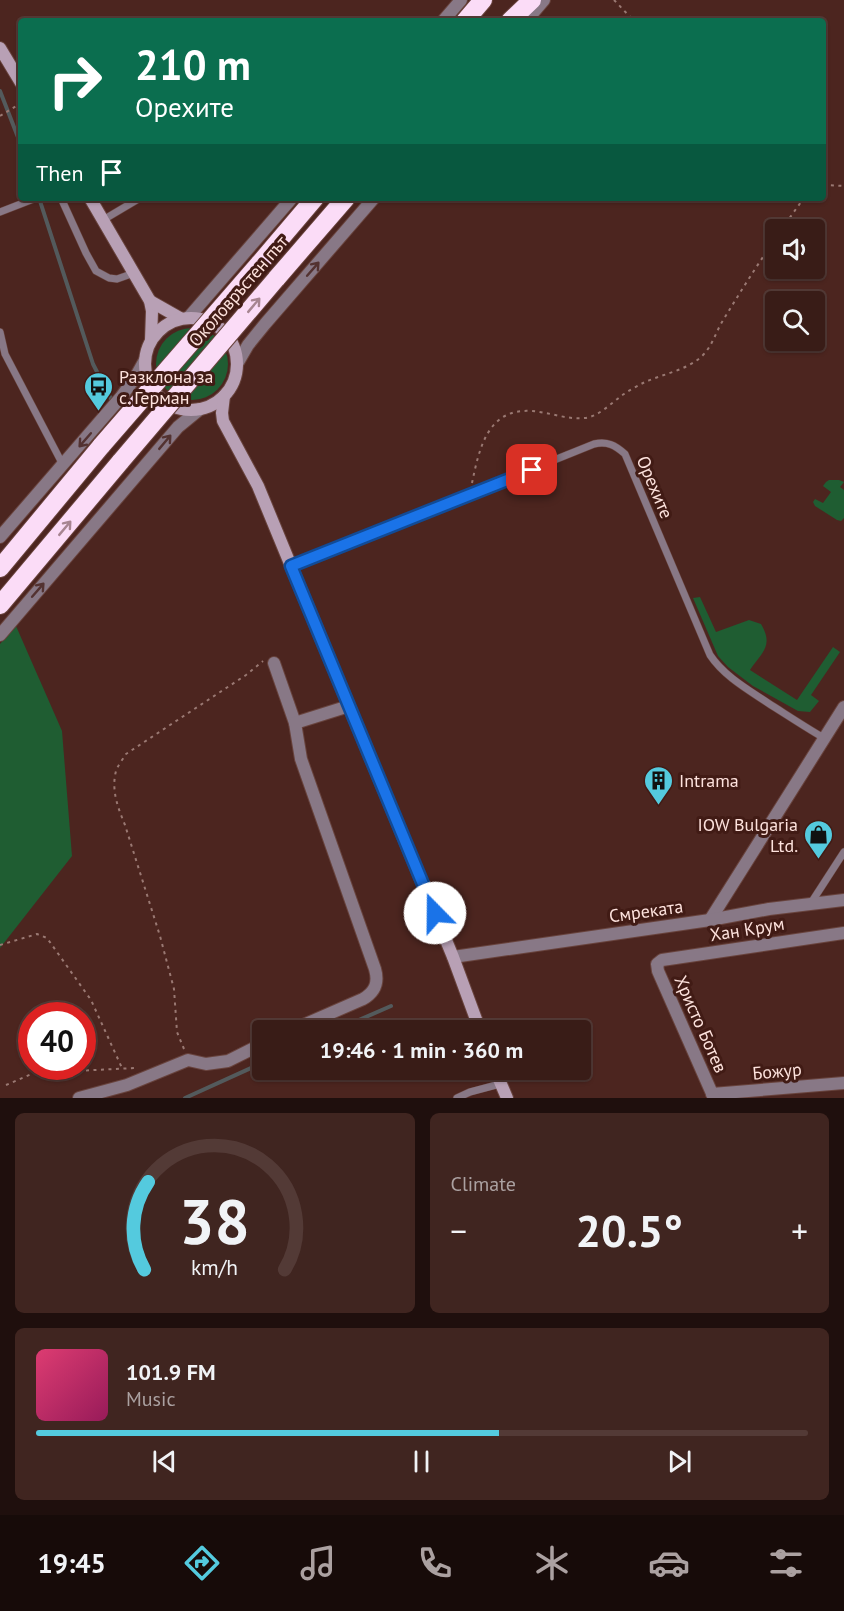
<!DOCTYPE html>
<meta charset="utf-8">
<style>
body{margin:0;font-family:"PT Sans",sans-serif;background:#402520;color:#f1f3f6;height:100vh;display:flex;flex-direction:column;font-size:22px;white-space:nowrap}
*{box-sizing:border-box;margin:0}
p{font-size:20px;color:#aba1a1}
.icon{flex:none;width:33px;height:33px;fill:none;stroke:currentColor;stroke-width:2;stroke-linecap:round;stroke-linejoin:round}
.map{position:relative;height:1098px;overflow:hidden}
.sheet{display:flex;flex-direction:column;gap:15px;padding:15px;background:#1f0f0d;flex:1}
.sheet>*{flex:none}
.guide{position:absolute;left:18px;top:18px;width:808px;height:183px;border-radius:6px;box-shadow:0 2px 4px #0004,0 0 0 2px #533a36;background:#0b6e4f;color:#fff;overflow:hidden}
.buttons{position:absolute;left:765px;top:219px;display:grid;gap:12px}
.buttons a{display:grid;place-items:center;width:60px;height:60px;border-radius:6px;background:#391c17;box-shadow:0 2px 4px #0004,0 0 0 2px #533a36;font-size:30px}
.speed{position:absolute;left:18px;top:1002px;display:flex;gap:12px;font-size:30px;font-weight:700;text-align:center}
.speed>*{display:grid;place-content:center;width:78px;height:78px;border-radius:50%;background:#391c17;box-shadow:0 2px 4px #0004,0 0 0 2px #533a36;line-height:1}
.speed .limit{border:9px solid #d22;background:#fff;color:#111}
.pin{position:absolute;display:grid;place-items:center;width:51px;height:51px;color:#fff;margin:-26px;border-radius:12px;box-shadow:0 3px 9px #0006}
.me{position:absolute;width:66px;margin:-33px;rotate:338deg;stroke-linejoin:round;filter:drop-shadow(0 0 4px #0008)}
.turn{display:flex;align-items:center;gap:21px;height:126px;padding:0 18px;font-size:27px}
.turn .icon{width:78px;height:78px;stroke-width:2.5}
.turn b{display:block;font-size:42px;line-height:51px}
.then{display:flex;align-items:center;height:57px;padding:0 18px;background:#0003;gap:12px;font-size:22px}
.big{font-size:45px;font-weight:600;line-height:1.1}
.sheet .tile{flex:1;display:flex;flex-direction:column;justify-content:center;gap:9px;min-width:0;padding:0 21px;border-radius:9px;background:#402520}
.sheet .dial{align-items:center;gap:0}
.dial svg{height:156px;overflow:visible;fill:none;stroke:#533a36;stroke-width:7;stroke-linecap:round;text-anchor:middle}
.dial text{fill:#f1f3f6;stroke:none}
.song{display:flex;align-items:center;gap:18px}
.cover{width:72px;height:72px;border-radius:9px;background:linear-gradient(135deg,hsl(340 70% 55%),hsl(330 70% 35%))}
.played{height:6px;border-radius:3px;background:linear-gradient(90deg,#54cade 60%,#533a36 60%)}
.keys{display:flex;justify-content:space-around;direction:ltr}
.heat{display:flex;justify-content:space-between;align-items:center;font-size:33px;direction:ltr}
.sheet .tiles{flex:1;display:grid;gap:15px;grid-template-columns:1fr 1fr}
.tile:last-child{grid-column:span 2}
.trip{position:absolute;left:252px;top:1020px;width:339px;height:60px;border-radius:6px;background:#391c17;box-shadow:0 2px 4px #0004,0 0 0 2px #533a36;font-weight:600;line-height:60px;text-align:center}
.dock{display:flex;height:96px;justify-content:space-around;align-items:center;background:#170b09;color:#aba1a1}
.dock .icon{width:42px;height:42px}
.dock .selected{color:#54cade}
.dock b{font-size:27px;color:#f1f3f6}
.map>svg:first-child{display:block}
</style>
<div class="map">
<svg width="844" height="1098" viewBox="0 0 844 1098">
<rect width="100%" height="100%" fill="#4c251f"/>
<g fill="#1f5d32">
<circle cx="192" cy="364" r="36"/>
<polygon points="829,480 839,480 844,482 840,487 844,490 844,518 841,521 837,520 815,506 813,502 815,499 823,503 831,492 823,486 826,482"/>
<path d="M 700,597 L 716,632 L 749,620 L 761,624 C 774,646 762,652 750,670 L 797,700 L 833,647 L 840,652 L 811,695 L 819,701 L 810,712 L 798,711 L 753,686 L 728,667 L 718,656 L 693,598 Z"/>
<polygon points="16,626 62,731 72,856 0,948 0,644"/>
</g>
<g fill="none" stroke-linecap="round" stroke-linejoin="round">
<g stroke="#535a5c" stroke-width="4">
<polyline points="0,91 21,145"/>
<polyline points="39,198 93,364 111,399"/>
<polyline points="336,1030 391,1006"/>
<polyline points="185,1098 262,1063"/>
</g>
<defs>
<g id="lane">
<polyline points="61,198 86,253 96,271 109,278 117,279 134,273"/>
<polyline points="0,212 36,198"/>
<polyline points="103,220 140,198"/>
<polyline points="0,332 5,354 63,465"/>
<path d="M 291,566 L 594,444 C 607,441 615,445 625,454 L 710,655 C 724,676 747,689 768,703 C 787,715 805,727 824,738"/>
<polyline points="811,903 844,852"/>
<polyline points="457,1098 470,1092 500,1084"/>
</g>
<g id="street">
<polyline points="443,21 461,0"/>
<polyline points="526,21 544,0"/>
<polyline points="189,317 292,198"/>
<polyline points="237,364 248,345 265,324 374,198"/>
<polyline points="0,537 121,397 135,378 145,360"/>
<polyline points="0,635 178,427 200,409"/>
<polyline points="274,663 295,723"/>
<polyline points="710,920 844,707"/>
<polyline points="453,957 710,920 769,909 844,900"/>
<path d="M 292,1030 L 363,999 C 375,992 379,983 375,969 L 301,759 L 295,723 L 349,706"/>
<polyline points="712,1094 844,1083"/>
<polyline points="79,1098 127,1085 188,1060 206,1064 228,1061 262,1044"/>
<polyline points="714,1098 658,971 657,964 662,960 844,933"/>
</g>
<g id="secondary">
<polyline points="0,48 21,83"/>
<polyline points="90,198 150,301 152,311 151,340"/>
<polyline points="150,301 180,318"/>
<circle cx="191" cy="364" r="46"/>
<polyline points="224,396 222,413 223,421 258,486 291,566 453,957 480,1030"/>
<polyline points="495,1070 507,1098"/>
</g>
<g id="highway">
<polyline points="465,21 483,0"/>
<polyline points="510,21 532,0"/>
<polyline points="259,264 315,198"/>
<polyline points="276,279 346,198"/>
<polyline points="0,568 102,445"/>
<polyline points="0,605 121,461"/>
</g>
</defs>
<use href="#lane" stroke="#68433d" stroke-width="8"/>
<use href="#street" stroke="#68433d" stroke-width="14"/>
<use href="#secondary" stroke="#68433d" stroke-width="14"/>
<use href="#highway" stroke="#68433d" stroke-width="20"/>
<g stroke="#9a7973" stroke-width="2" stroke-dasharray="3 4.5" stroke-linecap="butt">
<polyline points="614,0 634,21"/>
<polyline points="0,116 21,103"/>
<polyline points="824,187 827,185 844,186"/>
<polyline points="743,198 801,202"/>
<polyline points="781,230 801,202 807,198"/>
<path d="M 472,483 C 479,450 487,408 531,411 C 549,412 567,420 585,418 C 600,416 612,402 624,394 C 630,390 637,386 643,383 C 662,374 685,371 701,357 C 712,347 715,334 722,322 C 739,294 757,265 776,238"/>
<polyline points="0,945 37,934 47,938 91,1000 122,1068"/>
<path d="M 184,1049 L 177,1032 L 174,989 L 160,936 L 125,825 C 118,808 111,790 116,771 C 118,765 123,759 126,754 L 246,675 L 263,661"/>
<polyline points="6,1085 34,1073 136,1068"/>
</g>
<use href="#lane" stroke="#887886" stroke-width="7"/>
<use href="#street" stroke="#887886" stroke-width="12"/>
<use href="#secondary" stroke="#b8a0b5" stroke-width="12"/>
<use href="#highway" stroke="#fbdcf7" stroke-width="18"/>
<defs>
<g id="highway-bridge">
<polyline points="102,445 259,264"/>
<polyline points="121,461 276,279"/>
</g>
</defs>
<use href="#highway-bridge" stroke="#68433d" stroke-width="20" stroke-linecap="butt"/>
<use href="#highway-bridge" stroke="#fbdcf7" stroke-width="18"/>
</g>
<defs><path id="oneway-shaft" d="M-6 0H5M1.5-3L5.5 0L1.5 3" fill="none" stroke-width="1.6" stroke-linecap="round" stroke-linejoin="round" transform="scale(1.5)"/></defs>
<g stroke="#533231">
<use href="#oneway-shaft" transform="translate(313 269) rotate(-49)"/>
<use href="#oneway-shaft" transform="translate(85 440) rotate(131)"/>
<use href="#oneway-shaft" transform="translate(165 442) rotate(-50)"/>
<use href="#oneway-shaft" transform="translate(38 590) rotate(-49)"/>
</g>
<g stroke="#a78591">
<use href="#oneway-shaft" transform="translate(254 305) rotate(-50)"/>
<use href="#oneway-shaft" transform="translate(65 528) rotate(-50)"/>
</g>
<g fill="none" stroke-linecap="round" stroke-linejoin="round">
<defs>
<polyline id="route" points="435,913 291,566 532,470"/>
</defs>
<use href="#route" stroke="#114b97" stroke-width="15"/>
<use href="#route" stroke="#1a73e8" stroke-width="10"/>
</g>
<defs>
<symbol id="bus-pin" viewBox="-11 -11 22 30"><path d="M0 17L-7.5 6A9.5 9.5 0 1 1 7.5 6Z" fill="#54cade" stroke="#411b15"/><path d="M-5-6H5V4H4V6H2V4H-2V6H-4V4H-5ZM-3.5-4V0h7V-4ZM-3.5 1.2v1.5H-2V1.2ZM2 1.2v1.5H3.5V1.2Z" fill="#111"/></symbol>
<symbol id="building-pin" viewBox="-11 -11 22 30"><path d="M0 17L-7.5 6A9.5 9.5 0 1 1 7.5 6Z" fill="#54cade" stroke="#411b15"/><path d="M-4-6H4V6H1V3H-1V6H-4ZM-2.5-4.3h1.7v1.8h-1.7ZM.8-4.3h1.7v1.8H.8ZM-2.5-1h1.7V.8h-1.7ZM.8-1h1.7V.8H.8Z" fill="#111"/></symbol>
<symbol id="shop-pin" viewBox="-11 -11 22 30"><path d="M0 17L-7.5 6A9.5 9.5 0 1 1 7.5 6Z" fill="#54cade" stroke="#411b15"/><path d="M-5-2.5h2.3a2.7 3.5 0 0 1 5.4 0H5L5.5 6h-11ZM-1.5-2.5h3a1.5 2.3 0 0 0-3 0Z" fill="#111"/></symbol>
</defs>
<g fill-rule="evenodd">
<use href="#bus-pin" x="82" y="370" width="33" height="45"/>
<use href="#building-pin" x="642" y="764" width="33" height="45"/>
<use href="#shop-pin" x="802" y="818" width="33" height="45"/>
</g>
<g text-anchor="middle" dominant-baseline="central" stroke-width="6" stroke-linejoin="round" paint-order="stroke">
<g font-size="18" fill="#fde2dd" stroke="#411b15">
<text transform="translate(238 291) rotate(-49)">Околовръстен път</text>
<text transform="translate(655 487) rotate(67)">Орехите</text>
<text transform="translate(646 911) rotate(-8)">Смреката</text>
<text transform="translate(747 929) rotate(-9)">Хан Крум</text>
<text transform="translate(701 1024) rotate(66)">Христо Ботев</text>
<text transform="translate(777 1071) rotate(-5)">Божур</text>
</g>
<g font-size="18" fill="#fde2dd" stroke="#411b15" text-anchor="start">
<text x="119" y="376">Разклона за<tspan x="119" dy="21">с. Герман</tspan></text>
<text x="679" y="780">Intrama</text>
<text x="798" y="824" text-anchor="end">IOW Bulgaria<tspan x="798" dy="21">Ltd.</tspan></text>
</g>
</g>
</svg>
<div class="buttons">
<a><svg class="icon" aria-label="sound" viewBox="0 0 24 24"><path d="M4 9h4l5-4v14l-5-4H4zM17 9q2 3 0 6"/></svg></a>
<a><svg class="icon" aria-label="search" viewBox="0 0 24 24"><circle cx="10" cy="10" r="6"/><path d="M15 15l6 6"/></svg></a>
</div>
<div class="speed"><div class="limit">40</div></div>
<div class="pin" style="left:532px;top:470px;background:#d93025"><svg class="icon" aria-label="arrive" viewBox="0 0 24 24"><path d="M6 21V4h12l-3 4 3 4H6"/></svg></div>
<svg class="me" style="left:435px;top:913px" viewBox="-20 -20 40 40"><circle r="19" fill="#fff"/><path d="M0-13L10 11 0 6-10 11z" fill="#1a73e8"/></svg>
<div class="trip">19:46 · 1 min · 360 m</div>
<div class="guide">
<div class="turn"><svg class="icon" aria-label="right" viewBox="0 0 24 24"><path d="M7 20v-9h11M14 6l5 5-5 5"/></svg><div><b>210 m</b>Орехите</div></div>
<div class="then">Then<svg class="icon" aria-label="arrive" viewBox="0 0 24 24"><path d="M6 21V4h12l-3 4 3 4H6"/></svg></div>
</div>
</div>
<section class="sheet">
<div class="tiles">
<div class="tile dial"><svg viewBox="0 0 100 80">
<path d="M14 69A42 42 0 1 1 86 69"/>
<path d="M14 69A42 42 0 0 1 16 24" stroke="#54cade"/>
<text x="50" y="56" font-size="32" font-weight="700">38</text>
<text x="50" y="72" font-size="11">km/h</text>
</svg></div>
<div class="tile"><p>Climate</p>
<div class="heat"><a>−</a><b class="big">20.5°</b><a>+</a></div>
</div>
<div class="tile">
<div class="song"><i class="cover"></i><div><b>101.9 FM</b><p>Music</p></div></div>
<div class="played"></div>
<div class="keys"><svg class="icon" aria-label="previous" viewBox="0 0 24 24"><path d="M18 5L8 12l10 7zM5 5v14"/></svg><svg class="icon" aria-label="pause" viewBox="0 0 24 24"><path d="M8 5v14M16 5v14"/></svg><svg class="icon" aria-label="next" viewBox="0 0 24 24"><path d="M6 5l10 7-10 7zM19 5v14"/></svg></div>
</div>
</div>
</section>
<nav class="dock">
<b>19:45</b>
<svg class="icon selected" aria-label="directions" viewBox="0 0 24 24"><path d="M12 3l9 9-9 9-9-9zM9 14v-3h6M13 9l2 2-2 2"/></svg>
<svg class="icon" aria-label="music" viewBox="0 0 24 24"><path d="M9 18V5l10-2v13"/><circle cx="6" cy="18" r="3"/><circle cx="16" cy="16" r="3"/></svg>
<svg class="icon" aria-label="phone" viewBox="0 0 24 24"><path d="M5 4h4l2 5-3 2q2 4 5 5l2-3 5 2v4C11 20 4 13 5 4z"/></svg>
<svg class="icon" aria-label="climate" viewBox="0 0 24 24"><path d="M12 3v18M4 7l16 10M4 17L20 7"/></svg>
<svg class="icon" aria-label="car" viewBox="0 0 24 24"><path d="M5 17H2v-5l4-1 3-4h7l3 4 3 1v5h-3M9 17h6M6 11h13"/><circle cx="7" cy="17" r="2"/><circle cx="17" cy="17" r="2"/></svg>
<svg class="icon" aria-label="filters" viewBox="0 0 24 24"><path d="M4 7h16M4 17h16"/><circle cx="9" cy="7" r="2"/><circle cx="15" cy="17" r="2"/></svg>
</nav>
